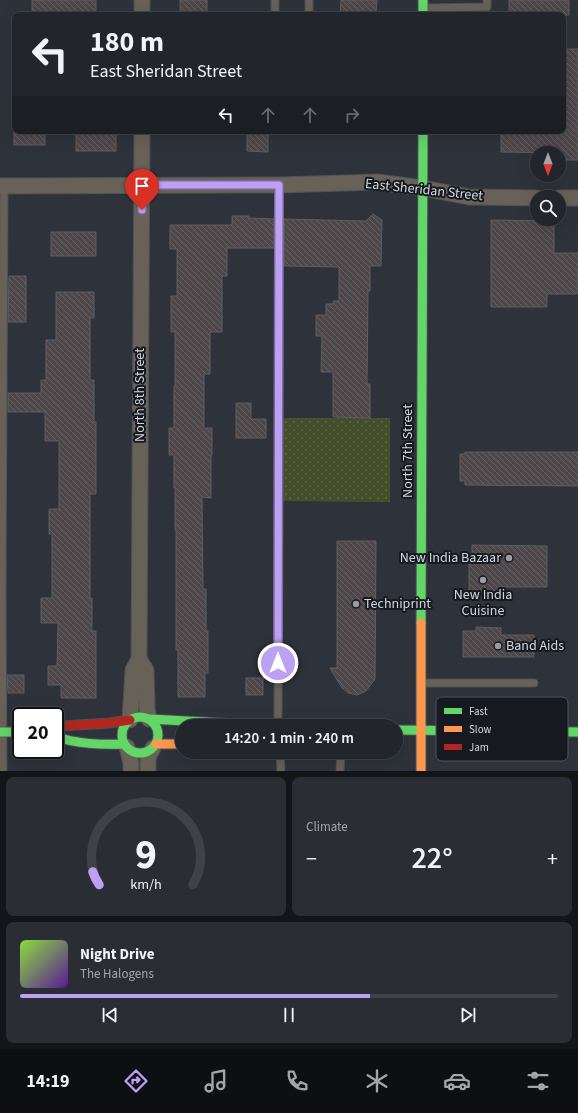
<!DOCTYPE html>
<meta charset="utf-8">
<style>
body{margin:0;font-family:"Source Sans 3",sans-serif;background:#2a2e34;color:#f1f3f6;height:100vh;display:flex;flex-direction:column;font-size:15px;white-space:nowrap}
*{box-sizing:border-box;margin:0}
p{font-size:13px;color:#a2a5a9}
.icon{flex:none;width:22px;height:22px;fill:none;stroke:currentColor;stroke-width:2;stroke-linecap:round;stroke-linejoin:round}
.map{position:relative;height:771px;overflow:hidden}
.drawer{display:flex;flex-direction:column;gap:6px;padding:6px;background:#131518;flex:1}
.drawer>*{flex:none}
.banner{position:absolute;left:12px;top:12px;width:554px;height:122px;border-radius:8px;box-shadow:0 4px 16px #0002,0 0 0 1px #3f4348;background:#22262c;color:#f1f3f6;overflow:hidden}
.needle{width:26px;rotate:180deg}
.tools{position:absolute;left:530px;top:146px;display:grid;gap:8px}
.tools a{display:grid;place-items:center;width:36px;height:36px;border-radius:50%;background:#22262c;box-shadow:0 4px 16px #0002,0 0 0 1px #3f4348;font-size:20px}
.speed{position:absolute;left:12px;top:707px;display:flex;gap:8px;font-size:20px;font-weight:700;text-align:center}
.speed>*{display:grid;place-content:center;width:52px;height:52px;border-radius:50%;background:#22262c;box-shadow:0 4px 16px #0002,0 0 0 1px #3f4348;line-height:1}
.speed .limit{border:2px solid #111;border-radius:6px;background:#fff;color:#111}
.pin{position:absolute;display:grid;place-items:center;width:34px;height:34px;color:#fff;margin:-41px -17px;border-radius:50% 50% 50% 0;rotate:-45deg;box-shadow:0 0 4px #0007}
.pin .icon{rotate:45deg}
.me{position:absolute;width:44px;margin:-22px;rotate:0deg;stroke-linejoin:round;filter:drop-shadow(0 0 3px #0008)}
.turn{display:flex;align-items:center;gap:14px;height:84px;padding:0 12px;font-size:18px}
.turn .icon{width:52px;height:52px;stroke-width:2.5}
.turn b{display:block;font-size:28px;line-height:34px}
.lanes{display:flex;align-items:center;height:38px;padding:0 12px;background:#0003;justify-content:center;gap:20px;direction:ltr}
.lanes .off{opacity:.35}
.big{font-size:30px;font-weight:600;line-height:1.1}
.drawer .tile{flex:1;display:flex;flex-direction:column;justify-content:center;gap:6px;min-width:0;padding:0 14px;border-radius:8px;background:#2a2e34}
.drawer .dial{align-items:center;gap:0}
.dial svg{height:104px;overflow:visible;fill:none;stroke:#3f4348;stroke-width:7;stroke-linecap:round;text-anchor:middle}
.dial text{fill:#f1f3f6;stroke:none}
.song{display:flex;align-items:center;gap:12px}
.cover{width:48px;height:48px;border-radius:6px;background:linear-gradient(135deg,hsl(90 70% 55%),hsl(270 70% 35%))}
.played{height:4px;border-radius:2px;background:linear-gradient(90deg,#bca0f2 65%,#3f4348 65%)}
.keys{display:flex;justify-content:space-around;direction:ltr}
.heat{display:flex;justify-content:space-between;align-items:center;font-size:22px;direction:ltr}
.drawer .tiles{flex:1;display:grid;gap:6px;grid-template-columns:1fr 1fr}
.tile:last-child{grid-column:span 2}
.trip{position:absolute;left:175px;top:719px;width:228px;height:40px;border-radius:20px;background:#22262c;box-shadow:0 4px 16px #0002,0 0 0 1px #3f4348;font-weight:600;line-height:40px;text-align:center}
.tabs{display:flex;height:64px;justify-content:space-around;align-items:center;background:#0e0f12;color:#a2a5a9}
.tabs .icon{width:28px;height:28px}
.tabs .on{color:#bca0f2}
.tabs b{font-size:18px;color:#f1f3f6}
.map>svg:first-child{display:block}
</style>
<div class="map">
<svg width="578" height="771" viewBox="0 0 578 771">
<defs>
<pattern id="grass-dots" width="8" height="8" patternUnits="userSpaceOnUse"><rect width="8" height="8" fill="#444e2a"/><path d="M2 2h.1M6 6h.1" fill="none" stroke="#5e6748" stroke-width="1.8" stroke-linecap="round"/></pattern>
<pattern id="building-back-hatch" width="6" height="6" patternUnits="userSpaceOnUse"><rect width="6" height="6" fill="#4e4749"/><path d="M-1 5l2 2M0 0l6 6M5-1l2 2" fill="none" stroke="#666163"/></pattern>
</defs>
<rect width="100%" height="100%" fill="#2e323a"/>
<polygon fill="url(#grass-dots)" points="283,418 390,418 390,502 283,501"/>
<g fill="url(#building-back-hatch)" stroke="#5f5d60">
<polygon points="32,0 96,0 96,15 32,14"/>
<rect x="180" y="0" width="27" height="15"/>
<polygon points="341,0 377,0 376,15 340,15"/>
<rect x="509" y="0" width="60" height="15"/>
<polygon points="563,49 578,49 578,160 559,160 559,153 501,152 501,131 563,131"/>
<rect x="14" y="131" width="31" height="14"/>
<rect x="76" y="131" width="40" height="20"/>
<polygon points="247,131 268,131 268,152 247,151"/>
<polygon points="373,214 382,220 381,266 370,266 370,291 368,291 367,384 370,384 370,418 333,417 333,372 321,372 322,336 316,336 316,315 326,315 326,304 333,304 333,301 339,301 339,267 284,266 284,219 366,221"/>
<polygon points="232,216 249,216 249,218 274,219 274,248 227,248 227,276 222,276 222,332 210,332 210,374 204,374 204,428 212,428 212,455 211,455 211,498 202,497 203,589 206,589 206,631 208,631 208,673 205,673 205,697 178,697 178,650 176,650 176,530 175,530 175,488 174,488 174,455 169,455 169,428 174,428 174,386 175,386 175,332 171,332 171,296 177,296 177,249 170,249 170,225 232,225"/>
<polygon points="491,220 554,221 554,253 578,253 577,294 547,294 547,307 491,307"/>
<rect x="51" y="232" width="45" height="24"/>
<polygon points="9,276 26,276 26,322 8,322"/>
<polygon points="56,292 94,292 94,318 90,318 90,380 94,380 94,422 96,422 96,494 90,494 90,598 92,598 92,631 96,631 96,698 61,698 61,685 48,685 48,666 57,666 58,623 41,623 41,598 52,598 52,534 49,534 49,509 59,509 59,441 45,441 45,412 8,412 8,393 41,393 41,380 46,380 46,340 56,340"/>
<polygon points="236,403 251,403 251,419 266,419 266,438 236,438"/>
<polygon points="465,452 578,452 578,486 465,485 465,481 460,481 460,454 465,454"/>
<polygon points="337,541 376,541 375,679 366,691 357,695 348,693 342,688 330,668 337,668"/>
<polygon points="472,545 547,546 547,587 498,587 498,592 469,592 469,564 472,564"/>
<polygon points="476,627 501,628 501,635 534,635 534,657 463,657 463,631 476,631"/>
<polygon points="7,675 24,675 24,693 8,693"/>
<rect x="246" y="678" width="17" height="17"/>
</g>
<g fill="none" stroke-linecap="round" stroke-linejoin="round">
<defs>
<g id="lane">
<polyline points="309,0 309,15"/>
<polyline points="425,8 487,7 487,0"/>
<polyline points="275,15 275,0"/>
<polyline points="424,683 534,683"/>
<polyline points="278,726 279,185"/>
<polyline points="280,752 281,771"/>
<polyline points="3,771 2,596 4,186"/>
<polyline points="340,771 341,752"/>
</g>
<g id="street">
<polyline points="142,0 142,15"/>
<polyline points="0,186 279,185 377,182 423,188 469,197 537,198"/>
<polyline points="559,198 578,198"/>
<polyline points="139,659 146,670 147,708 149,719"/>
<polyline points="130,720 133,670 139,659 142,131"/>
<polyline points="127,747 131,763 131,771"/>
<polyline points="148,771 148,758 153,748"/>
</g>
<g id="fast">
<polyline points="423,0 423,15"/>
<polyline points="421,623 423,131"/>
<circle cx="140" cy="735" r="18"/>
<polyline points="150,719 223,723 247,726"/>
<polyline points="396,730 578,732"/>
<polyline points="0,732 21,732"/>
<path d="M 55,736 C 73,744 105,745 124,744"/>
</g>
<g id="slow">
<polyline points="156,744 182,744"/>
<polyline points="421,771 421,623"/>
</g>
<polyline id="jam" points="55,729 62,726 110,723 130,720"/>
</defs>
<use href="#lane" stroke="#4c5057" stroke-width="9"/>
<use href="#street" stroke="#4c5057" stroke-width="17"/>
<use href="#fast" stroke="#4c5057" stroke-width="11"/>
<use href="#slow" stroke="#4c5057" stroke-width="11"/>
<use href="#jam" stroke="#4c5057" stroke-width="11"/>
<use href="#lane" stroke="#686157" stroke-width="7"/>
<use href="#street" stroke="#686157" stroke-width="15"/>
<use href="#fast" stroke="#63d668" stroke-width="9"/>
<use href="#slow" stroke="#ff974d" stroke-width="9"/>
<use href="#jam" stroke="#b3261e" stroke-width="9"/>
</g>
<g fill="none" stroke-linecap="round" stroke-linejoin="round">
<defs>
<polyline id="route" points="142,210 142,185 279,185 278,663"/>
</defs>
<use href="#route" stroke="#7a689d" stroke-width="10"/>
<use href="#route" stroke="#bca0f2" stroke-width="7"/>
</g>
<g fill="#989da5" stroke="#16191f" stroke-width="1.5">
<circle cx="509" cy="558" r="4"/>
<circle cx="483" cy="580" r="4"/>
<circle cx="356" cy="604" r="4"/>
<circle cx="498" cy="646" r="4"/>
</g>
<g text-anchor="middle" dominant-baseline="central" stroke-width="4" stroke-linejoin="round" paint-order="stroke">
<g font-size="14" fill="#d1d6de" stroke="#16191f">
<text transform="translate(424 190) rotate(6)">East Sheridan Street</text>
<text transform="translate(140 395) rotate(-90)">North 8th Street</text>
<text transform="translate(408 451) rotate(-90)">North 7th Street</text>
</g>
<g font-size="14" fill="#d1d6de" stroke="#16191f" text-anchor="start">
<text x="501" y="558" text-anchor="end">New India Bazaar</text>
<text x="483" y="595" text-anchor="middle">New India<tspan x="483" dy="16">Cuisine</tspan></text>
<text x="364" y="604">Techniprint</text>
<text x="506" y="646">Band Aids</text>
</g>
</g>
<rect x="436" y="697" width="132" height="64" rx="6" fill="#16191f" stroke="#4e5258" stroke-width="1"/>
<rect x="444" y="708" width="18" height="6" fill="#63d668"/>
<rect x="444" y="726" width="18" height="6" fill="#ff974d"/>
<rect x="444" y="744" width="18" height="6" fill="#b3261e"/>
<g font-size="11" fill="#d1d6de">
<text x="469" y="715">Fast</text>
<text x="469" y="733">Slow</text>
<text x="469" y="751">Jam</text>
</g>
</svg>
<div class="tools">
<a><svg class="needle" viewBox="-14 -14 28 28"><path d="M0-13l5 13h-10z" fill="#e53935"/><path d="M0 13l5-13h-10z" fill="#a2a5a9"/></svg></a>
<a><svg class="icon" aria-label="search" viewBox="0 0 24 24"><circle cx="10" cy="10" r="6"/><path d="M15 15l6 6"/></svg></a>
</div>
<div class="speed"><div class="limit">20</div></div>
<div class="pin" style="left:142px;top:210px;background:#d93025"><svg class="icon" aria-label="arrive" viewBox="0 0 24 24"><path d="M6 21V4h12l-3 4 3 4H6"/></svg></div>
<svg class="me" style="left:278px;top:663px" viewBox="-20 -20 40 40"><circle r="17" fill="#bca0f2" stroke="#fff" stroke-width="3"/><path d="M0-11L8 9 0 5-8 9z" fill="#fff"/></svg>
<div class="trip">14:20 · 1 min · 240 m</div>
<div class="banner">
<div class="turn"><svg class="icon" aria-label="left" viewBox="0 0 24 24"><path d="M17 20v-9H6M10 6l-5 5 5 5"/></svg><div><b>180 m</b>East Sheridan Street</div></div>
<div class="lanes"><svg class="icon" aria-label="left" viewBox="0 0 24 24"><path d="M17 20v-9H6M10 6l-5 5 5 5"/></svg><svg class="icon off" aria-label="ahead" viewBox="0 0 24 24"><path d="M12 20V5M6 11l6-6 6 6"/></svg><svg class="icon off" aria-label="ahead" viewBox="0 0 24 24"><path d="M12 20V5M6 11l6-6 6 6"/></svg><svg class="icon off" aria-label="right" viewBox="0 0 24 24"><path d="M7 20v-9h11M14 6l5 5-5 5"/></svg></div>
</div>
</div>
<section class="drawer">
<div class="tiles">
<div class="tile dial"><svg viewBox="0 0 100 80">
<path d="M14 69A42 42 0 1 1 86 69"/>
<path d="M14 69A42 42 0 0 1 9 59" stroke="#bca0f2"/>
<text x="50" y="56" font-size="32" font-weight="700">9</text>
<text x="50" y="72" font-size="11">km/h</text>
</svg></div>
<div class="tile"><p>Climate</p>
<div class="heat"><a>−</a><b class="big">22°</b><a>+</a></div>
</div>
<div class="tile">
<div class="song"><i class="cover"></i><div><b>Night Drive</b><p>The Halogens</p></div></div>
<div class="played"></div>
<div class="keys"><svg class="icon" aria-label="previous" viewBox="0 0 24 24"><path d="M18 5L8 12l10 7zM5 5v14"/></svg><svg class="icon" aria-label="pause" viewBox="0 0 24 24"><path d="M8 5v14M16 5v14"/></svg><svg class="icon" aria-label="next" viewBox="0 0 24 24"><path d="M6 5l10 7-10 7zM19 5v14"/></svg></div>
</div>
</div>
</section>
<nav class="tabs">
<b>14:19</b>
<svg class="icon on" aria-label="directions" viewBox="0 0 24 24"><path d="M12 3l9 9-9 9-9-9zM9 14v-3h6M13 9l2 2-2 2"/></svg>
<svg class="icon" aria-label="music" viewBox="0 0 24 24"><path d="M9 18V5l10-2v13"/><circle cx="6" cy="18" r="3"/><circle cx="16" cy="16" r="3"/></svg>
<svg class="icon" aria-label="phone" viewBox="0 0 24 24"><path d="M5 4h4l2 5-3 2q2 4 5 5l2-3 5 2v4C11 20 4 13 5 4z"/></svg>
<svg class="icon" aria-label="climate" viewBox="0 0 24 24"><path d="M12 3v18M4 7l16 10M4 17L20 7"/></svg>
<svg class="icon" aria-label="car" viewBox="0 0 24 24"><path d="M5 17H2v-5l4-1 3-4h7l3 4 3 1v5h-3M9 17h6M6 11h13"/><circle cx="7" cy="17" r="2"/><circle cx="17" cy="17" r="2"/></svg>
<svg class="icon" aria-label="filters" viewBox="0 0 24 24"><path d="M4 7h16M4 17h16"/><circle cx="9" cy="7" r="2"/><circle cx="15" cy="17" r="2"/></svg>
</nav>
